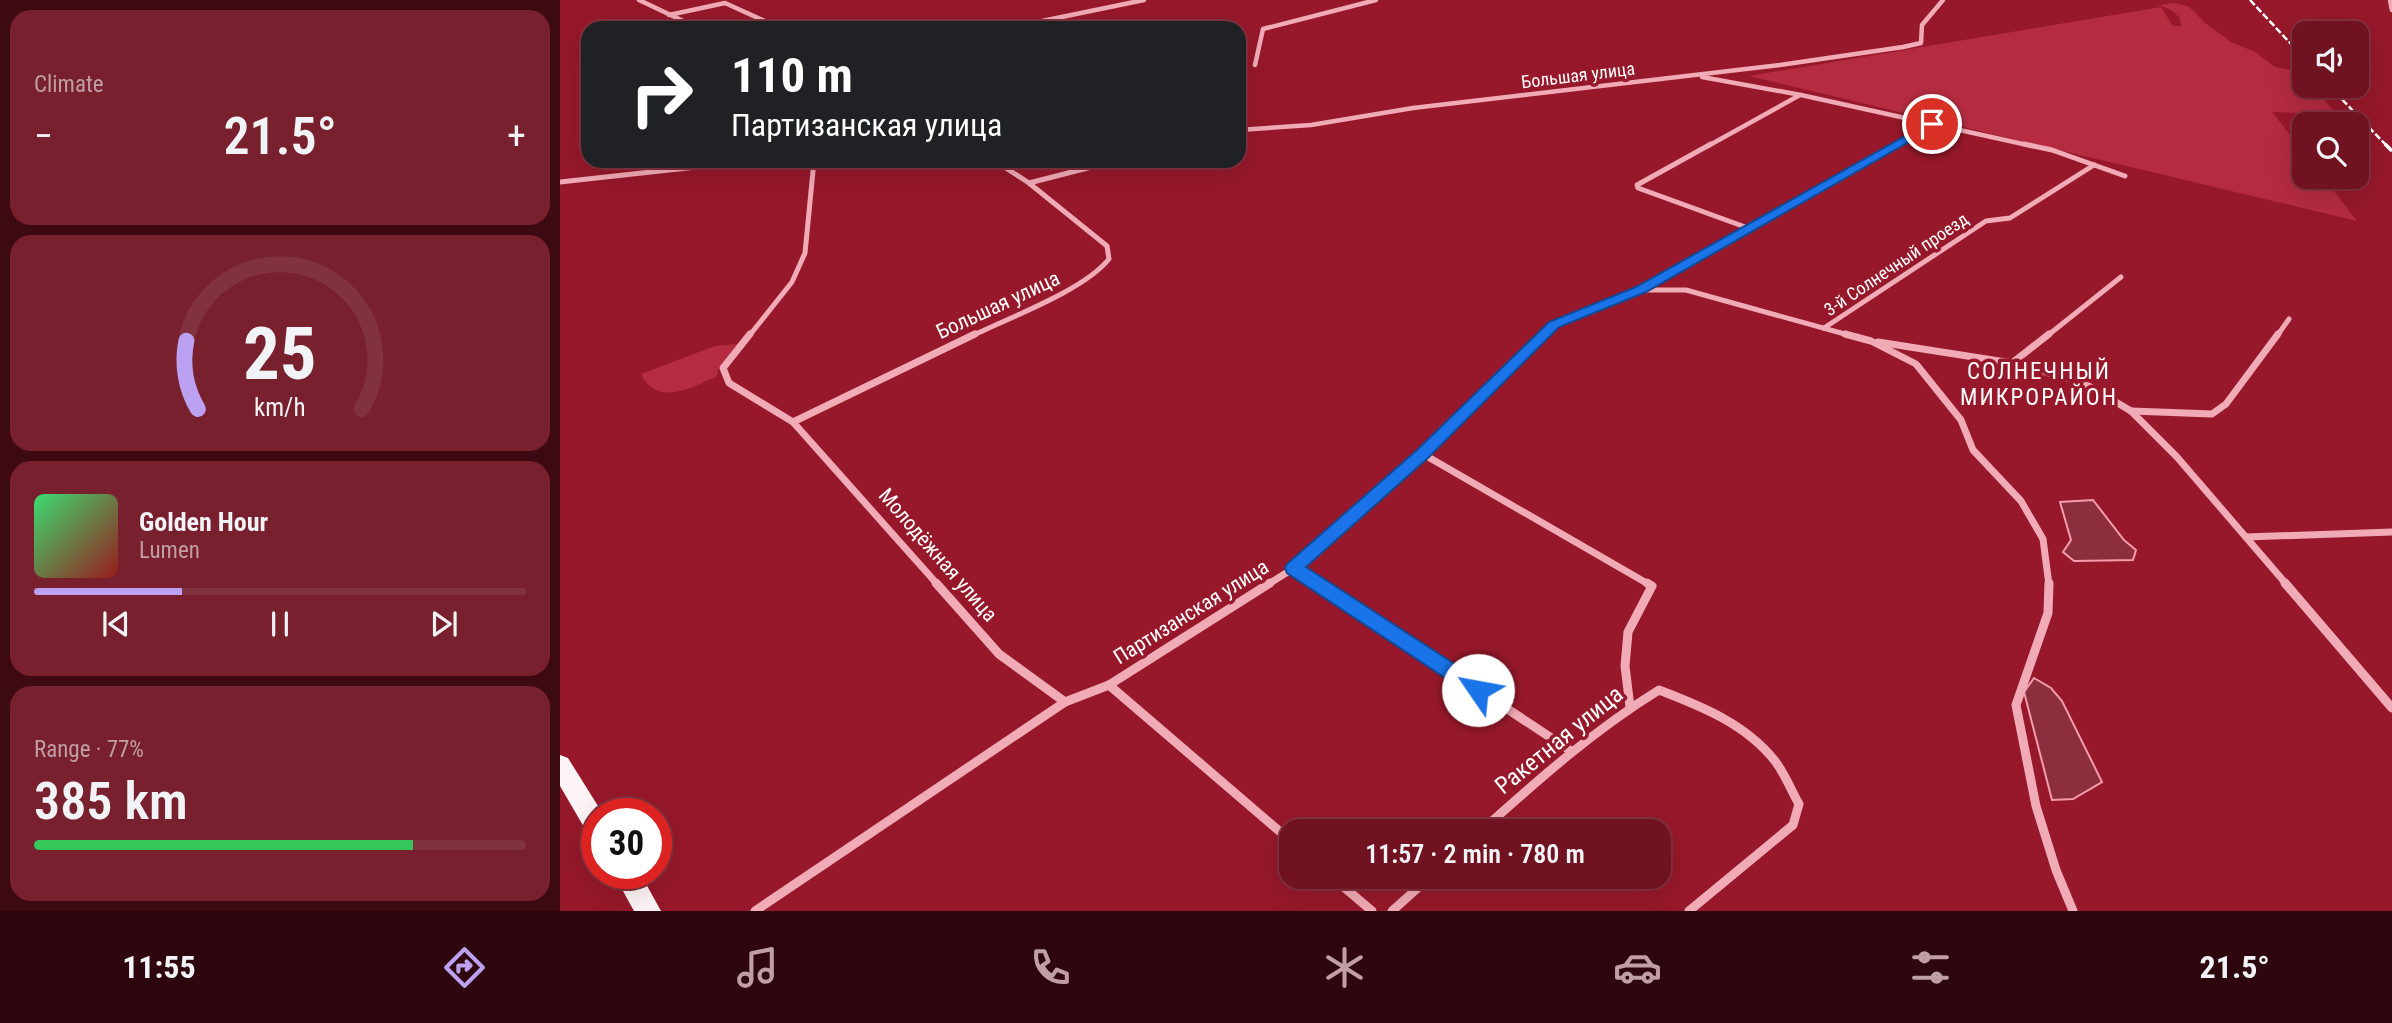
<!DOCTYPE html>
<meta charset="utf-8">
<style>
body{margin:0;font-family:"Roboto Condensed",sans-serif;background:#78202d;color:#f1f3f6;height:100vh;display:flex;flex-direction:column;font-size:26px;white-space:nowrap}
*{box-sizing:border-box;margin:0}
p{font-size:23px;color:#c09ea5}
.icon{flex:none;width:38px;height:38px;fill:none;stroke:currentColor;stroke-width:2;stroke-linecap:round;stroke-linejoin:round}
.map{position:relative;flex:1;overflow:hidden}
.drawer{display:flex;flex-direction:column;gap:10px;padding:10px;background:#3e0a12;width:560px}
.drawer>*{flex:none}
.guide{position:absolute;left:21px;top:21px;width:665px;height:147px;border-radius:21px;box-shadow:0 7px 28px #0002,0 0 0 2px #82323e;background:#202124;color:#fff;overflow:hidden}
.controls{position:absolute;left:1732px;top:21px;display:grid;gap:14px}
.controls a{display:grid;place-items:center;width:77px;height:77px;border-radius:14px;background:#701220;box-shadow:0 7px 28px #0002,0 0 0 2px #82323e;font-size:35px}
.speed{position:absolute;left:21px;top:798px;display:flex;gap:14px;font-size:35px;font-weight:700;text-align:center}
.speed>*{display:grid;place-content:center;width:91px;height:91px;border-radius:50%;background:#701220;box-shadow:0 7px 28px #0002,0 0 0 2px #82323e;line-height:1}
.speed .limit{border:10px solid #d22;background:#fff;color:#111}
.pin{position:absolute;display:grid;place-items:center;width:60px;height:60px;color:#fff;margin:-30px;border:4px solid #fff;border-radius:50%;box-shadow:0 2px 7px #0007}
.me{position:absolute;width:77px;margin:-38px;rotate:303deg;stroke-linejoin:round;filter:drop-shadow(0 0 5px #0008)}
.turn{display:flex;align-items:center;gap:24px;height:147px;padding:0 35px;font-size:32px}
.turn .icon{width:91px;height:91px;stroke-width:2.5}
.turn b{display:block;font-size:49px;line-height:60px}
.big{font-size:52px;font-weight:600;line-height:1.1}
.drawer .widget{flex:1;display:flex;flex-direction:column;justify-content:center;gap:10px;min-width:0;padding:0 24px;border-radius:21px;background:#78202d}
.drawer .dial{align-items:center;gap:0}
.dial svg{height:182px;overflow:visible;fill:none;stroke:#82323e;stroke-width:7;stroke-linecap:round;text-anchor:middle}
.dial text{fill:#f1f3f6;stroke:none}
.song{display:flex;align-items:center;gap:21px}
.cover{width:84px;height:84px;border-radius:10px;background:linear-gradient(135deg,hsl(140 70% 55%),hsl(0 70% 35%))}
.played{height:7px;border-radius:4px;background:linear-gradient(90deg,#bca0f2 30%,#82323e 30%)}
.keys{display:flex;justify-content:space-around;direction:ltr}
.heat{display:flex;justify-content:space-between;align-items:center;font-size:38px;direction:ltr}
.charge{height:10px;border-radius:5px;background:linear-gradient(90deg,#34c759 77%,#82323e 0)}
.trip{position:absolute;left:719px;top:819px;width:392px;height:70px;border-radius:21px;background:#701220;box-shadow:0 7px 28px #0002,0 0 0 2px #82323e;font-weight:600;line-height:70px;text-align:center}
.dock{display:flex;height:112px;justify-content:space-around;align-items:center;background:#2d070d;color:#c09ea5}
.dock .icon{width:49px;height:49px}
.dock .current{color:#bca0f2}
.dock b{font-size:32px;color:#f1f3f6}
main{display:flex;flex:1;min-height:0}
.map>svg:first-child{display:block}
</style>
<main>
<section class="drawer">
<div class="widget"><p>Climate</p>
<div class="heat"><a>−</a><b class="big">21.5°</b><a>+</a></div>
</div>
<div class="widget dial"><svg viewBox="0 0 100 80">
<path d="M14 69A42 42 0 1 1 86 69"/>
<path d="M14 69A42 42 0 0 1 9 39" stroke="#bca0f2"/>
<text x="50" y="56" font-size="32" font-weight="700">25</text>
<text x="50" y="72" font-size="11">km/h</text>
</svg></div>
<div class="widget">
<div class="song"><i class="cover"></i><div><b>Golden Hour</b><p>Lumen</p></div></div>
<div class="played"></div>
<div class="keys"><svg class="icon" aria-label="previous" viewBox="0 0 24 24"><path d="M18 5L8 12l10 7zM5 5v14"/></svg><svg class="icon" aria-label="pause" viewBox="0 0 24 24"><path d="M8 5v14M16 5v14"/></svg><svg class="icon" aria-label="next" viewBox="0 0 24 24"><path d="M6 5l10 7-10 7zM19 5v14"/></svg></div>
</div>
<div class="widget"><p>Range · 77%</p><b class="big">385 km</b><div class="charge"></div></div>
</section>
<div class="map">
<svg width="1832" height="911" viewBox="0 0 1832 911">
<rect width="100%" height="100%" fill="#96182a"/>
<g fill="#b52c41">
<polygon points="1614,3 1628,6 1645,23 1671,42 1695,52 1715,67 1741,72 1745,77 1745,86 1752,86 1783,122 1746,113 1712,112 1745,154 1745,177 1763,177 1797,221 1189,76 1601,7 1613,26 1621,26 1620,18 1611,10 1599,5"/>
<path d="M 177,344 L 159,367 L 157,376 C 132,388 97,407 81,374 L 155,346 Z"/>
</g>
<g fill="#8c2e3b" stroke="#f39dac" stroke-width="2">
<polygon points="1533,500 1564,540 1576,550 1573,560 1514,561 1503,552 1511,540 1500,502"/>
<polygon points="1474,678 1491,688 1502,701 1542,782 1513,799 1492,800 1464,692"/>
</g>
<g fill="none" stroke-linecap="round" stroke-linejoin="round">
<g stroke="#f1abb6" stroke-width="4.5">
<polyline points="79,0 138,28"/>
<polyline points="1830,0 1832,10"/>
<polyline points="109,15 165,3 220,28"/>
<polyline points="448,28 584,0"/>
<polyline points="695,65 703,29 816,0"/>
<polyline points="1142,77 1241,95 1472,146"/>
<polyline points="679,130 751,125 853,108 1220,65 1343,47 1361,43 1362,25 1383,0"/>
<polyline points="1148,146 1240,95"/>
<polyline points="1334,146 1372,124"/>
</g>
<g stroke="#f1abb6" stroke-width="5">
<polyline points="1151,144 1077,185 1078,188 1188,228"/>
<polyline points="1464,144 1492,150 1565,176"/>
<polyline points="0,182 191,161"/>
<polyline points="469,183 555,161"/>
<polyline points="1083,288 1337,144"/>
<polyline points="1264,328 1426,221 1450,218 1534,165"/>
<polyline points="189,336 232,282 245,253 254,161"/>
<path d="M 412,336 C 450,317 523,291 549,259 L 547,246 L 469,183 L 435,161"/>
<polyline points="982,336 994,324 1081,290 1126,290 1292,336"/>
<polyline points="1487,336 1561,277"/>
<polyline points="1717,336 1729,319"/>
</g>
<g stroke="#f1abb6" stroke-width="7">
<polyline points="190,334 163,368 169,383 233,422 378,585"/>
<polyline points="1285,334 1311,341 1356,364 1401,420 1413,450 1461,501 1483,539 1489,585"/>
<polyline points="1318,342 1452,363 1522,382 1571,411 1617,457 1727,585"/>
<polyline points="1452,363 1489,334"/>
<polyline points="1571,411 1652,414 1666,404 1718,334"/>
<polyline points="233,422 415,334"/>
<polyline points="863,454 1090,585"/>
<polyline points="1686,537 1832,532"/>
<polyline points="734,568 760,585"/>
<polyline points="707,585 734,568 863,454 984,334"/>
</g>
<g stroke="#f1abb6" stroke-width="9">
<polyline points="376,583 439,654 505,702"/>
<polyline points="757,583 1011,751"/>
<polyline points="1489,583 1488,613 1456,705 1476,806 1496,870 1513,911"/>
<polyline points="1725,583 1832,708"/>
<polyline points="549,685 732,842"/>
<polyline points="1070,707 1065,666 1068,632 1092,586 1087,583"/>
<path d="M 921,831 C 978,780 1034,730 1099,690 C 1141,706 1186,724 1215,761 C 1225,774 1231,790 1239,804 L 1233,825 L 1129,911"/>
<polyline points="772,877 812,911"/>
<polyline points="195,911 505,702 549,685 710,583"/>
<polyline points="832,911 870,877"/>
</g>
<g fill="#fff4f5" fill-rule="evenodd">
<polygon points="0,755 8,758 43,814 37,814 37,837 28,834 0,786"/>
<polygon points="53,873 80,873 101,911 74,911"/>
</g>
<g stroke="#fff" stroke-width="2.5" stroke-dasharray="7 2.5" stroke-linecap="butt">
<polyline points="1690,0 1745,59"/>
<polyline points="1769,86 1827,146"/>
</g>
<polyline stroke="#fff" stroke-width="3.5" stroke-dasharray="10 4.5" stroke-linecap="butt" points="1825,144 1832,151"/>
</g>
<polygon fill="#1a73e8" stroke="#114b97" stroke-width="2" points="1372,121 1377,124 1375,127 1086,292 999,327 869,457 746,567 925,684 928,690 925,695 918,698 911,695 727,573 725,568 727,564 857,450 989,322 1076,287"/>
<g text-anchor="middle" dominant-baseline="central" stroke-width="7" stroke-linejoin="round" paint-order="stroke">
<g font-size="18" fill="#fff" stroke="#96182a">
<text transform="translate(1018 75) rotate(-7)">Большая улица</text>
<text transform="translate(1336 264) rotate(-34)">3-й Солнечный проезд</text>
</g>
<g font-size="21" fill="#fff" stroke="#96182a">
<text transform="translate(438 305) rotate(-25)">Большая улица</text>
<text transform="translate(378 555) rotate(49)">Молодёжная улица</text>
<text transform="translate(631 612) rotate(-32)">Партизанская улица</text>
</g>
<g font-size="23" letter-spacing="2" fill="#fff" stroke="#96182a">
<text x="1479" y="371">СОЛНЕЧНЫЙ<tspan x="1479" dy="26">МИКРОРАЙОН</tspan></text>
</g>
<g font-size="24" fill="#fff" stroke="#96182a">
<text transform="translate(999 740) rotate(-39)">Ракетная улица</text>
</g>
</g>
</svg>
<div class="controls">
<a><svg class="icon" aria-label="sound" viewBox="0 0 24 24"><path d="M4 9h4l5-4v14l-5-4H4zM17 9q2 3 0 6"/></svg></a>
<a><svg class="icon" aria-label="search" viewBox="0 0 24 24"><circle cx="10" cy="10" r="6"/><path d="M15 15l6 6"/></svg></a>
</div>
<div class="speed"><div class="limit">30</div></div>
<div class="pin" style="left:1372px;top:124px;background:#d93025"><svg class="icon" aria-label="arrive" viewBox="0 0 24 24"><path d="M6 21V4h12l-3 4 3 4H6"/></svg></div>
<svg class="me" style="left:918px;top:690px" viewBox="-20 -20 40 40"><circle r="19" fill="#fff"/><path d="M0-13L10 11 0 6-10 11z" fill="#1a73e8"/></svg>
<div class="trip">11:57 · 2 min · 780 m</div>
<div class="guide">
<div class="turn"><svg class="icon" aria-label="right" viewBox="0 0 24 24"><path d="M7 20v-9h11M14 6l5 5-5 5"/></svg><div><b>110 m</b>Партизанская улица</div></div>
</div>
</div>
</main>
<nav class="dock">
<b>11:55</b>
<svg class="icon current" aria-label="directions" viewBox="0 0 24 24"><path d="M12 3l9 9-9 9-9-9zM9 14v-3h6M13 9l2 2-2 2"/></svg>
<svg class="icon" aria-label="music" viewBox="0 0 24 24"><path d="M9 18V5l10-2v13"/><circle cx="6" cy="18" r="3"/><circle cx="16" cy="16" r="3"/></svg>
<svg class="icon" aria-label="phone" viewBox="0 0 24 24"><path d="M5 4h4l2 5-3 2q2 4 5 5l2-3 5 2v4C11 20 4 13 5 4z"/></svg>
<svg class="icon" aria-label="climate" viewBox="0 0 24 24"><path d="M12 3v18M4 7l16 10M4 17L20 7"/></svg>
<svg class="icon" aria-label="car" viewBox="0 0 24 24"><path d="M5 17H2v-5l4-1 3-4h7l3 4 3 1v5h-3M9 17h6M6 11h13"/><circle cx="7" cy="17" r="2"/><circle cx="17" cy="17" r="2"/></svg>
<svg class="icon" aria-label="filters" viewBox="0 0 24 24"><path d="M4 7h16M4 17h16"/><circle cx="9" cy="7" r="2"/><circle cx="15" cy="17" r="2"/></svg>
<b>21.5°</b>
</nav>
